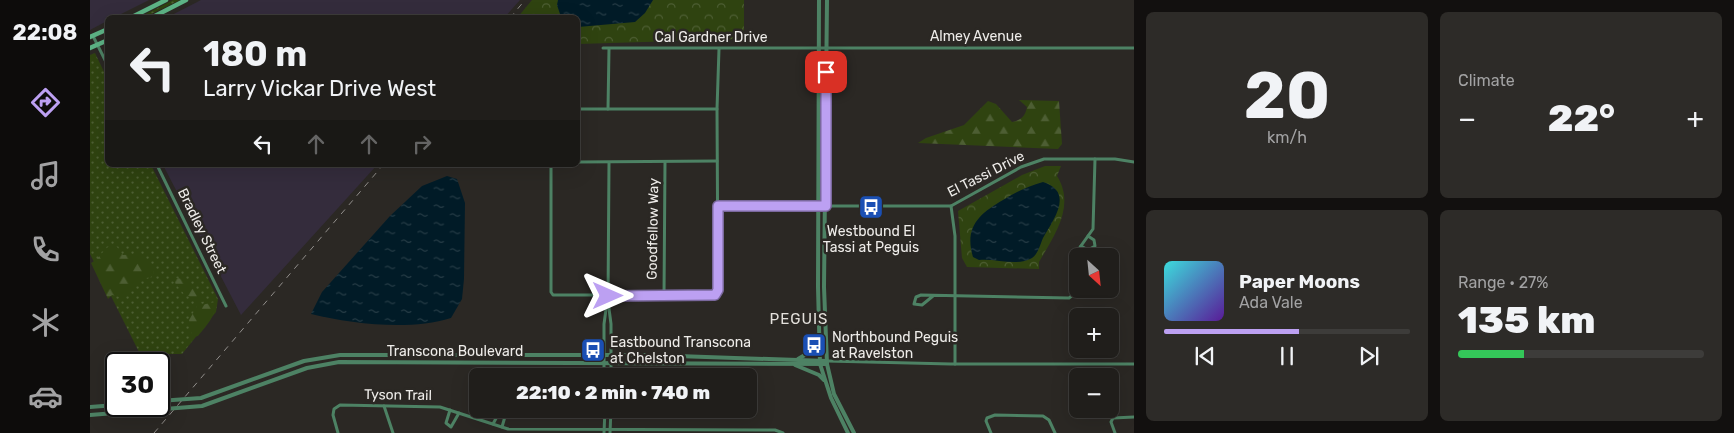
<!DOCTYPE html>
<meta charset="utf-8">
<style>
body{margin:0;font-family:Rubik,sans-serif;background:#2d2b28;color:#f1f3f6;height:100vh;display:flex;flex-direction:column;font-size:19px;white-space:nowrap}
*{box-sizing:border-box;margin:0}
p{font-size:16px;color:#a2a2a3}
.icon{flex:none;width:28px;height:28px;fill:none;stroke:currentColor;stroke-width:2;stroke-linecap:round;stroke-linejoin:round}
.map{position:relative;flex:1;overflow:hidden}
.details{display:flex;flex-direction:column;gap:12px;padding:12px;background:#12100f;width:600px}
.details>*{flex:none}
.banner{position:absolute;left:15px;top:15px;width:475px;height:152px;border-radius:8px;box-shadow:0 5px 20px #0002,0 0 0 1px #3d3c3a;background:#201e1b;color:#f1f3f6;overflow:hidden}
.needle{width:32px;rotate:153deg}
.buttons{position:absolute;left:979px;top:248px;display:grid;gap:10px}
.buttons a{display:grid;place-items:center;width:50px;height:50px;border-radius:8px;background:#201e1b;box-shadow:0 5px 20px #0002,0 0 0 1px #3d3c3a;font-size:25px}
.speed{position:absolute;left:15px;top:352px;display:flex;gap:10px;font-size:25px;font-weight:700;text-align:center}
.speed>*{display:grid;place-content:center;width:65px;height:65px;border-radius:50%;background:#201e1b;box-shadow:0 5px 20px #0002,0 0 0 1px #3d3c3a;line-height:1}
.speed .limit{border:2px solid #111;border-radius:8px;background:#fff;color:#111}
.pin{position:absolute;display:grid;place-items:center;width:42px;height:42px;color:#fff;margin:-21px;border-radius:10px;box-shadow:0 2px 8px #0006}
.me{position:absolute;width:55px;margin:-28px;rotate:90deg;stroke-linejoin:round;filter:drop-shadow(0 0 4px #0008)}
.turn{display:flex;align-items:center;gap:18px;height:105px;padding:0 15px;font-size:22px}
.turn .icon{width:65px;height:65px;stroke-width:2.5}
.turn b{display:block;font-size:35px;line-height:42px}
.lanes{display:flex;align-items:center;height:48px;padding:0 15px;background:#0003;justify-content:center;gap:25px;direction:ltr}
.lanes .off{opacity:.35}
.big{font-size:38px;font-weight:800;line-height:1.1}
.details .tile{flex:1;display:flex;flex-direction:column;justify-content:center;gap:8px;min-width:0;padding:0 18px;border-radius:8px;background:#2d2b28}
.details .dial{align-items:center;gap:0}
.dial b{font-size:65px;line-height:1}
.song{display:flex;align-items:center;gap:15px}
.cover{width:60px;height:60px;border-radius:8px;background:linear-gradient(135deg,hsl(180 70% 55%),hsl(270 70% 35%))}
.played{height:5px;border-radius:2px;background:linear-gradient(90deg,#bca0f2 55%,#3d3c3a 55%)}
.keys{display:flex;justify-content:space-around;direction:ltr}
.heat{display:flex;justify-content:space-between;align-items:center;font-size:28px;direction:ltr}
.charge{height:8px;border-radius:4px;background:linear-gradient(90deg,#34c759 27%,#3d3c3a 0)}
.details .tiles{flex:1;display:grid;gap:12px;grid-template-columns:repeat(2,1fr)}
.trip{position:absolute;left:379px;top:368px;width:288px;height:50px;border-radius:8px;background:#201e1b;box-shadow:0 5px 20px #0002,0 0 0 1px #3d3c3a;font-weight:800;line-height:50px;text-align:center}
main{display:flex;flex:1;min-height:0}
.tabs{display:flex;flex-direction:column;width:90px;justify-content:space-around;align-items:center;background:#0d0c0b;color:#a2a2a3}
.tabs .icon{width:35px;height:35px}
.tabs .selected{color:#bca0f2}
.tabs b{font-size:22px;color:#f1f3f6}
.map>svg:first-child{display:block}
</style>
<main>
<nav class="tabs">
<b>22:08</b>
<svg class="icon selected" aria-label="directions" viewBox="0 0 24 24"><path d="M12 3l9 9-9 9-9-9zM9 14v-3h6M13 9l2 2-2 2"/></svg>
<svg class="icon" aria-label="music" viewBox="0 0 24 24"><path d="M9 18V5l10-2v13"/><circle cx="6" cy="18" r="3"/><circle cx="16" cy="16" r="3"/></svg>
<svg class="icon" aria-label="phone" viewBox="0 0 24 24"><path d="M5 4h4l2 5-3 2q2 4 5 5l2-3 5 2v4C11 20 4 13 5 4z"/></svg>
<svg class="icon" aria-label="climate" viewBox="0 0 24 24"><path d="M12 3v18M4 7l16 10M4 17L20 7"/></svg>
<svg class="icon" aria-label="car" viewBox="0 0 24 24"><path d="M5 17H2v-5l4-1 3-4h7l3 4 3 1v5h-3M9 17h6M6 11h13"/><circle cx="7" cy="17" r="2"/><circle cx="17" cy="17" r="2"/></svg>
</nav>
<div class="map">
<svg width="1044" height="433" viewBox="0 0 1044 433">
<defs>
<pattern id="grass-dots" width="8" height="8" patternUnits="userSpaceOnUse" patternTransform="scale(1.25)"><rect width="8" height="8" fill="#2f4310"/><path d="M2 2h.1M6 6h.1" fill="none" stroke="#4d5e33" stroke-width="1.8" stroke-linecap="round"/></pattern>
<pattern id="forest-firs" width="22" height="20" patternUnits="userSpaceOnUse" patternTransform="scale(1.25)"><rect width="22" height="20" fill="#2f4310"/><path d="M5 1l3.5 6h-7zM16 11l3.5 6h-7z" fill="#4d5e33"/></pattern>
<pattern id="park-crowns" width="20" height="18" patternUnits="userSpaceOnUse" patternTransform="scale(1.25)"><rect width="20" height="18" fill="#2f4310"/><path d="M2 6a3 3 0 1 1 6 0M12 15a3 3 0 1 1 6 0" fill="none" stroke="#4d5e33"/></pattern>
<pattern id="water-ripples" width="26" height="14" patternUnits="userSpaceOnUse" patternTransform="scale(1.25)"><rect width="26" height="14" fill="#011b27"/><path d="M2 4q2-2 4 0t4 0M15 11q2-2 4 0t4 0" fill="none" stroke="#263c46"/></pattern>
</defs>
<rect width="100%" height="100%" fill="#2b2824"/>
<g fill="#342c3c">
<polygon points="0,0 59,0 25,17 18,18 17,21 0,30"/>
<polygon points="111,0 430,0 415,17 78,17"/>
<polygon points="73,165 287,165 151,315"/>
</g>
<g fill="url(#grass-dots)">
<polygon points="83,0 90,0 55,17 50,17"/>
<polygon points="5,53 17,78 18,165 61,165 128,299 126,312 92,354 50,354 0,254 0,55"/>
</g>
<g fill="url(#forest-firs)">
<path d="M 929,100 L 969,101 L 972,144 L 968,149 L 828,143 L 836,138 L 874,125 L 898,101 L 906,104 L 922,122 C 931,120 935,117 937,107 Z"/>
<path d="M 18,247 L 27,247 L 33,255 L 50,254 L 64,272 L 63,277 L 49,279 L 35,298 L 22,295 L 18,299 L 1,263 C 9,259 11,253 18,247 Z"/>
<polygon points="80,277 93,279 112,296 113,302 95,295"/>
<path d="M 125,302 C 127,315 116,326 108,336 L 102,337 L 99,320 L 107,306 Z"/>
</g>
<g fill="url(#park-crowns)">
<polygon points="442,0 654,0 654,39 488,44 488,18 427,18"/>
<path d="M 955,166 L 971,166 L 967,176 C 986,206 964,236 949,262 L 949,269 L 877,267 L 872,258 L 868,211 L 932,175 Z"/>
</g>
<g fill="url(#water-ripples)">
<polygon points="468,0 563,0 555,13 545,22 488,27 488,18 471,17 467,5"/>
<path d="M 357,176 L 367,179 L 375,203 L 374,279 L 372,299 L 361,318 C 320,331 262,324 221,314 L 232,292 L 300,216 L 332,186 Z"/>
<path d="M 953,182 C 985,192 963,220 953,238 C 950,245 948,254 942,258 C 928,267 905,258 889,260 L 883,257 C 874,227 889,214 913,200 C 926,192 938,186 953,182 Z"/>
</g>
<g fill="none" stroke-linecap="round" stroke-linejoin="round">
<g stroke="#4d8264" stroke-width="3">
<polyline points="3,36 18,66"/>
<polyline points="513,48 1044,48"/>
<polyline points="488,109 627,109"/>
<polyline points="518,109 519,49"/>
<polyline points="488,162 627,161"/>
<polyline points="519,163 518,301 521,324 521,376"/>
<polyline points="67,165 136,306"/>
<polyline points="461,165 461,292 463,295 625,295 628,290 627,109 629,49"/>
<polyline points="628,206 861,206 931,167 954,159 1025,159 1044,162"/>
<polyline points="861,206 865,236 865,364"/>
<polyline points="991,246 998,250 1005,246 1004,240 998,236"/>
<polyline points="574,296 575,162"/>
<polyline points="843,296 832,305 824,304 826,297 831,295 979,298 983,295 983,257 1003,229 1005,159"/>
<polyline points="737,361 861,364 1044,364"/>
<polyline points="514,376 514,324 517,302"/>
<polyline points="294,406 303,433"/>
<polyline points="360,410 356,423 361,427 369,413"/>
<polyline points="403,424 411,409"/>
<polyline points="412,427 416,413 412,409"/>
<polyline points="248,433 243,415 244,409 250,405 350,407 418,429 685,430 693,433"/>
<polyline points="514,433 515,409"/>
<polyline points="520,433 521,409"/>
<polyline points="901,433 896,421 897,418 905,415 953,416 959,420 965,433"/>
<polyline points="1025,433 1021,422 1023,418 1044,417"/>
</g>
<g stroke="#4d8264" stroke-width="4">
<polyline points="729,0 728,287 730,364 741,398 758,433"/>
<polyline points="737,0 734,287 737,364 744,394 764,433"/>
<polyline points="708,359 720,352 727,335"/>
<polyline points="705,365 729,375 734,380"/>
<polyline points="69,401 111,398 214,361 250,355 558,355 737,361"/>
<polyline points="0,407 26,405"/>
<polyline points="0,415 112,406 217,368 249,362 737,364"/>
</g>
<g stroke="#5db486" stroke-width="4.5">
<polyline points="40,18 76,0"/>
<polyline points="61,18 96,0"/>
<polyline points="0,37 18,29"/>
<polyline points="0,48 18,40"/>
</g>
<g stroke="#918e8b" stroke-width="1" stroke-dasharray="6 6" stroke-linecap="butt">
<polyline points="420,18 435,0"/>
<polyline points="64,433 293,165"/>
</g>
</g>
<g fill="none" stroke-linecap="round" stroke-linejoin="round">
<defs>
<polyline id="route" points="518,296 625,295 628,290 628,206 736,206 736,72"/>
</defs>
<use href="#route" stroke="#7a689d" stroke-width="12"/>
<use href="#route" stroke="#bca0f2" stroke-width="9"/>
</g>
<defs>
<symbol id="bus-square" viewBox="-11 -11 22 22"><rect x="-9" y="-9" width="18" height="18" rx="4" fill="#1a4fb4" stroke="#2b2824"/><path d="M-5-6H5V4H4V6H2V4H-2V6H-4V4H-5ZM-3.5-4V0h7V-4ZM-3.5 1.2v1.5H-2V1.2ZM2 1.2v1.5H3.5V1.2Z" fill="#fff"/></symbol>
</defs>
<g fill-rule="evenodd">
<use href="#bus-square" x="767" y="193" width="28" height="28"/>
<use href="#bus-square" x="710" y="331" width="28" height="28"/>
<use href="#bus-square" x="489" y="336" width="28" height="28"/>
</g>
<g text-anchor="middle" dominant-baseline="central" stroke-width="5" stroke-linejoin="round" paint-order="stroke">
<g font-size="14" fill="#eeece9" stroke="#2b2824">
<text x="886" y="36">Almey Avenue</text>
<text x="621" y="37">Cal Gardner Drive</text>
<text transform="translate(896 174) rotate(-27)">El Tassi Drive</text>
<text transform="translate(563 229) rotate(-89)">Goodfellow Way</text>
<text transform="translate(112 231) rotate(64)">Bradley Street</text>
<text x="365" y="351">Transcona Boulevard</text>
<text transform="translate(308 395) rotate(1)">Tyson Trail</text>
</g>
<g font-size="14" fill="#eeece9" stroke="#2b2824" text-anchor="start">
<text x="781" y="231" text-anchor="middle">Westbound El<tspan x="781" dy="16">Tassi at Peguis</tspan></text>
<text x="742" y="337">Northbound Peguis<tspan x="742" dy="16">at Ravelston</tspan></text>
<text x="520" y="342">Eastbound Transcona<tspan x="520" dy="16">at Chelston</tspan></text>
</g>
<g font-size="15" letter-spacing="1" fill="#e3e0db" stroke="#2b2824">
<text x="709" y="319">PEGUIS</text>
</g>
</g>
</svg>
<div class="buttons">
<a><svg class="needle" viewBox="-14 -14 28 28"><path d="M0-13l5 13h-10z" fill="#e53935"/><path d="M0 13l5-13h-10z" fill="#a2a2a3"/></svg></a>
<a>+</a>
<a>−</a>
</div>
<div class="speed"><div class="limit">30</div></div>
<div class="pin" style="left:736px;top:72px;background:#d93025"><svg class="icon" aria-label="arrive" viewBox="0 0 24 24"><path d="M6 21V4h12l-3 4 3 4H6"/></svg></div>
<svg class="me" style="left:518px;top:296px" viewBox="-20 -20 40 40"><path d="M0-17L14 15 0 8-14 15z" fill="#bca0f2" stroke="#fff" stroke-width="4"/></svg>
<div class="trip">22:10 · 2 min · 740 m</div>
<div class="banner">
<div class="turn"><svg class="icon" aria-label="left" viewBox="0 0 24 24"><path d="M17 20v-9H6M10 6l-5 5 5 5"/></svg><div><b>180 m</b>Larry Vickar Drive West</div></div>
<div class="lanes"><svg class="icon" aria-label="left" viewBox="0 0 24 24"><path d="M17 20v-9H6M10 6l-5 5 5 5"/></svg><svg class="icon off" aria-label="ahead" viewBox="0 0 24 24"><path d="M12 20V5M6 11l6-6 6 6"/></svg><svg class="icon off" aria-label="ahead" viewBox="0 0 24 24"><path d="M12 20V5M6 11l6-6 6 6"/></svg><svg class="icon off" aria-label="right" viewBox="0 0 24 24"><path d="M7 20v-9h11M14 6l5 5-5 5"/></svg></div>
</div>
</div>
<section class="details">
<div class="tiles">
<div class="tile dial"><b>20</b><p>km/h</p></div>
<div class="tile"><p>Climate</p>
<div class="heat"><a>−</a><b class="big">22°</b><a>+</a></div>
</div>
<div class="tile">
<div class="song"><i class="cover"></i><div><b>Paper Moons</b><p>Ada Vale</p></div></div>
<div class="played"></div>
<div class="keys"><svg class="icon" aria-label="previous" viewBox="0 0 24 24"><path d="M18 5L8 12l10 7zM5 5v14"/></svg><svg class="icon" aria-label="pause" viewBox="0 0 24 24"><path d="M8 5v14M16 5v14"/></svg><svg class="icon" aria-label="next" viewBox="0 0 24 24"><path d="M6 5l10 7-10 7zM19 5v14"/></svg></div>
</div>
<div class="tile"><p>Range · 27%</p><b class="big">135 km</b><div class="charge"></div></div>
</div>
</section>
</main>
